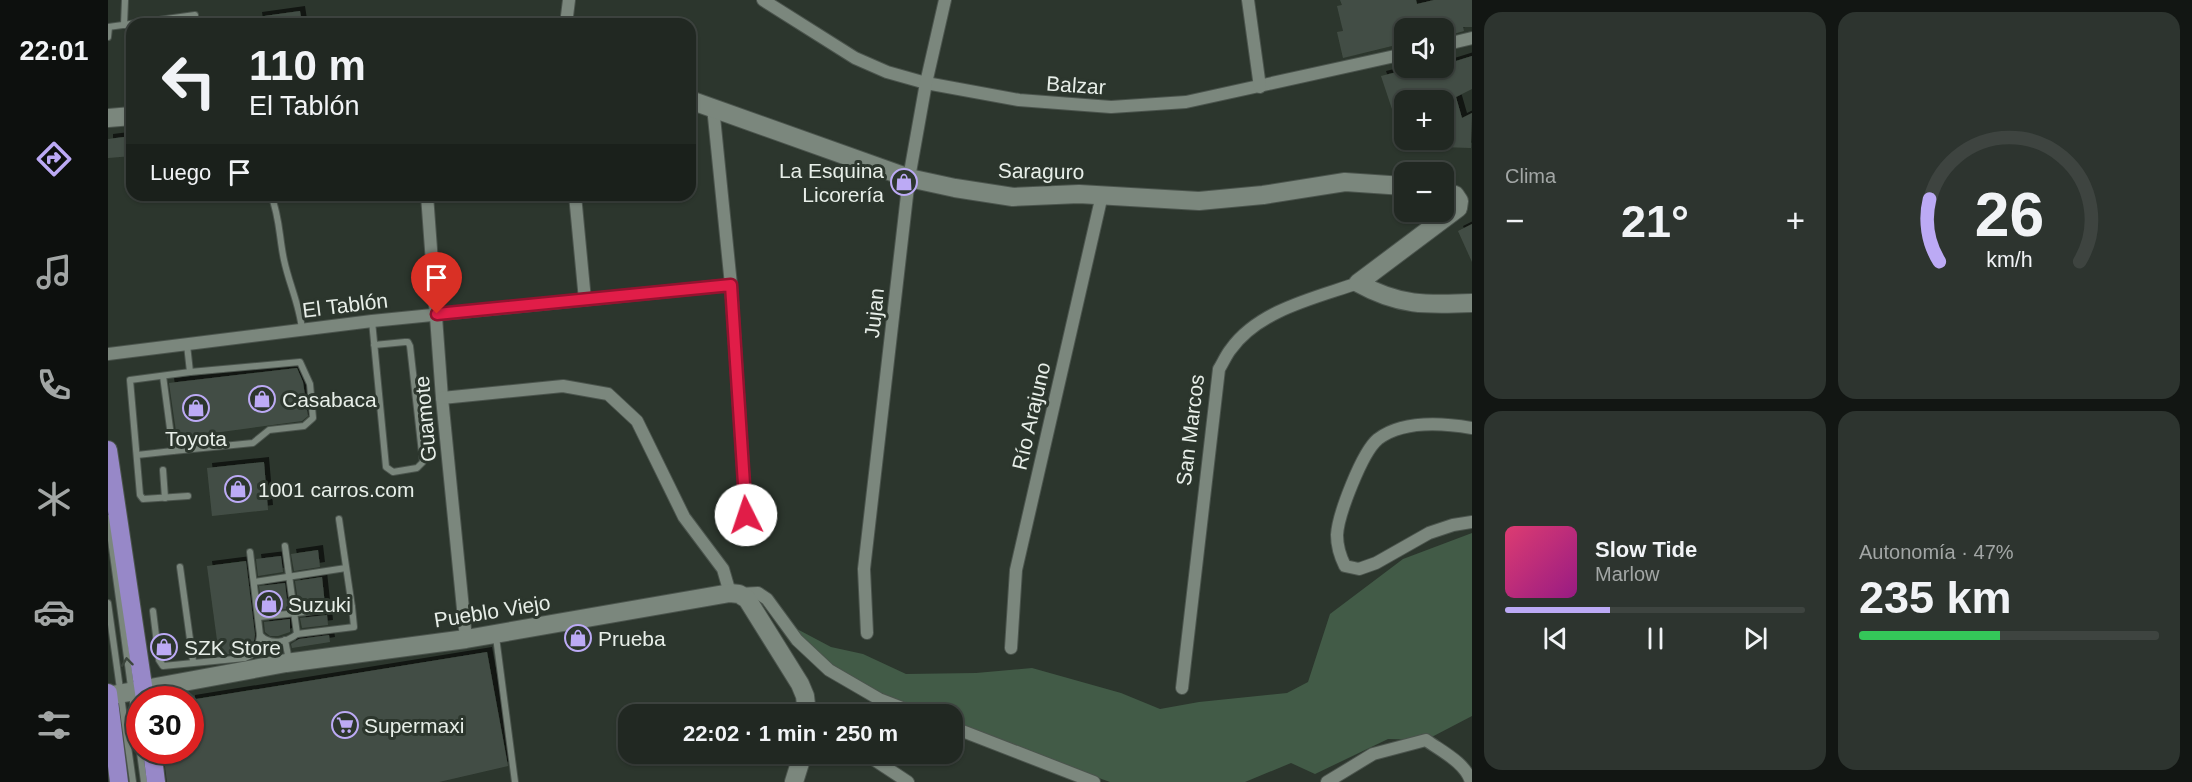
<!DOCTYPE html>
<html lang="es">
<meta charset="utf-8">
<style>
body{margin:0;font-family:Helvetica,sans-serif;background:#2d342f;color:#f1f3f6;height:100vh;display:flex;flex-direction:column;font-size:22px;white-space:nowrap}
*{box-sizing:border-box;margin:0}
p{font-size:20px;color:#a2a6a5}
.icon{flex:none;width:33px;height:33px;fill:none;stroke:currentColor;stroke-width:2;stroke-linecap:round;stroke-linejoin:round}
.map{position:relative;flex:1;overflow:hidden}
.panel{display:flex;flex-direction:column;gap:12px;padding:12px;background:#121613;width:720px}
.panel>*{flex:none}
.top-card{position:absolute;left:18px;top:18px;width:570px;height:183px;border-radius:18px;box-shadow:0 2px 4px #0004,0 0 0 2px #3e4440;background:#212822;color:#f1f3f6;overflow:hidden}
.buttons{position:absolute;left:1286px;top:18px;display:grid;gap:12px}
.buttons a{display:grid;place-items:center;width:60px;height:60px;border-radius:12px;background:#212822;box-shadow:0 2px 4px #0004,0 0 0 2px #3e4440;font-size:30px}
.speed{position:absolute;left:18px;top:686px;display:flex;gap:12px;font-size:30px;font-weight:700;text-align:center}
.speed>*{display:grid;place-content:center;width:78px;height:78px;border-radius:50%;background:#212822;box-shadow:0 2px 4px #0004,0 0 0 2px #3e4440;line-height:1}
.speed .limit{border:9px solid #d22;background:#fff;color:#111}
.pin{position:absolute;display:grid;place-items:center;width:51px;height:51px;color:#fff;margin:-62px -26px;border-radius:50% 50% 50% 0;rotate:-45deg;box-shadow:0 0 6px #0007}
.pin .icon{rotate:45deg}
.me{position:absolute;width:66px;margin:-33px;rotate:356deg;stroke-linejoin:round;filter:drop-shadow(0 0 4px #0008)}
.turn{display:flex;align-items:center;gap:21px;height:126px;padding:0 24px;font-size:27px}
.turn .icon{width:78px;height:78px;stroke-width:2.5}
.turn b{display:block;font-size:42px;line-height:51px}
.then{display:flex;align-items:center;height:57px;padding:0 24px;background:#0003;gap:12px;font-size:22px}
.big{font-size:45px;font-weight:700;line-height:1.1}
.panel .widget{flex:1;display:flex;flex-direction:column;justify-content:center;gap:9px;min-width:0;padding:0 21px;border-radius:18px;background:#2d342f}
.panel .dial{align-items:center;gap:0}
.dial svg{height:156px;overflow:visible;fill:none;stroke:#3e4440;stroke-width:7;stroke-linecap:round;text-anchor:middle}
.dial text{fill:#f1f3f6;stroke:none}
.song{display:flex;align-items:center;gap:18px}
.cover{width:72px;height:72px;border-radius:9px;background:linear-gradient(135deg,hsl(340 70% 55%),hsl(310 70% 35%))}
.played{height:6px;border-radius:3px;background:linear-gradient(90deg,#bcaaf5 35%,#3e4440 35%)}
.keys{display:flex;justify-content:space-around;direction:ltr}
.heat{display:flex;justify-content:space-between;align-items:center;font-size:33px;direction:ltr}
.charge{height:9px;border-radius:4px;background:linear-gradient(90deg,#34c759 47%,#3e4440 0)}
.panel .tiles{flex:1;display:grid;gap:12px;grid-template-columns:repeat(2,1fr)}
.trip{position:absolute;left:510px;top:704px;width:345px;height:60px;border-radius:18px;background:#212822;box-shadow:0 2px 4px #0004,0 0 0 2px #3e4440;font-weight:700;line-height:60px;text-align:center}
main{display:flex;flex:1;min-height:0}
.tabs{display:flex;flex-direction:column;width:108px;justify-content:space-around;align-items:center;background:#0d100e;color:#a2a6a5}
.tabs .icon{width:42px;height:42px}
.tabs .current{color:#bcaaf5}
.tabs b{font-size:27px;color:#f1f3f6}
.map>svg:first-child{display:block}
</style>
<main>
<nav class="tabs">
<b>22:01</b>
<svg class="icon current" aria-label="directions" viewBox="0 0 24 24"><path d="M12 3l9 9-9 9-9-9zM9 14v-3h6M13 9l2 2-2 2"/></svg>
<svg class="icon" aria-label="music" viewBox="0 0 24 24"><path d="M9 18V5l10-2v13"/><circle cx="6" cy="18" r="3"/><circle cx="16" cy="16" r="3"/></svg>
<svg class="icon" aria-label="phone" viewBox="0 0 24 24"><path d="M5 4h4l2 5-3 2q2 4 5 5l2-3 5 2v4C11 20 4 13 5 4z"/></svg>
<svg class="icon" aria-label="climate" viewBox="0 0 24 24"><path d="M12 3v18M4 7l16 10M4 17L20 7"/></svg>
<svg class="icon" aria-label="car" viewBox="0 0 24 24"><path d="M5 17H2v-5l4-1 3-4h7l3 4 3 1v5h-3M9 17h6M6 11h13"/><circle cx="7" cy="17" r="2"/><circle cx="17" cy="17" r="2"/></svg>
<svg class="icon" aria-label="filters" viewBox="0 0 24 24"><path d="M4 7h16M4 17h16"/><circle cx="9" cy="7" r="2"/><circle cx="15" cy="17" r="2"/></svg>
</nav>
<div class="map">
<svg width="1364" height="782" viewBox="0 0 1364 782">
<defs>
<filter id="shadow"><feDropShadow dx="5" dy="-5" stdDeviation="0" flood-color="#0009"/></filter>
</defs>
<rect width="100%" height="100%" fill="#2c362d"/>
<polygon fill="#425b47" points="1364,533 1364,716 1318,740 1280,739 1207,774 1183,763 1137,782 1002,782 845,726 844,714 810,714 725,671 687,637 689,629 723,647 755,654 798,674 868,673 924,668 1013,693 1052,709 1091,702 1179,693 1200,682 1222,614 1295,559"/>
<g fill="#434e45" filter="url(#shadow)">
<polygon points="1232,0 1308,0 1309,4 1326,0 1364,0 1364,27 1355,27 1356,31 1345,34 1343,28 1296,28 1296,38 1291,39 1292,44 1235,58 1229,32 1235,31 1229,6 1234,5"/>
<polygon points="192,11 194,24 150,24 149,17"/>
<polygon points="1364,56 1364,89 1348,97 1354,118 1364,113 1363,148 1335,147 1335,100 1296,100 1296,114 1287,118 1273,76 1305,68 1335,68 1335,65"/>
<polygon points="24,136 24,156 0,158 0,139"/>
<polygon points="1301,140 1329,140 1330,151 1301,151"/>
<polygon points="1364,224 1364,262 1350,231"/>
<polygon points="189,368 195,382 200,416 194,421 69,438 61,383"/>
<polygon points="156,462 160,510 104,516 99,468"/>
<polygon points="210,550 212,567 186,571 183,554"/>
<polygon points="173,556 175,572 150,576 148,559"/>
<polygon points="138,561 147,635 146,641 142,648 136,653 111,655 99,566"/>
<polygon points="214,577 217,605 191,607 187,581"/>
<polygon points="177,583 180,609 154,611 151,586"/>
<polygon points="219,615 220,625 194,628 192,618"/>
<polygon points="182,619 182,632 170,636 162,636 157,632 156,622"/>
<polygon points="221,635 222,642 184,648 183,644 191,639"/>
<polygon points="379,652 400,766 331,782 59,782 55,750 82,750 82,700"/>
</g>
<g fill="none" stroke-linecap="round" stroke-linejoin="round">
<defs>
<g id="lane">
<polyline points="16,25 17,0"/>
<polyline points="0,27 87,15"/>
<polyline points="0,37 1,27"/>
<path d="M 163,195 C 172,218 171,237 176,260 C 181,284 192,306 194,330"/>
<polyline points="264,321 278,467 285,472 309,468 315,462 302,346 300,342 297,342 266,345"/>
<polyline points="79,345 82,372 22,380 32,495 35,499 80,496"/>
<polyline points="55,376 65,451 145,443 161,430 196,426 205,418 202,384 192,362 82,372"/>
<polyline points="29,455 65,451"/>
<polyline points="55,470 57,498"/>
<polyline points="0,518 36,782"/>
<polyline points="231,519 244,607"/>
<polyline points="177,546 189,634"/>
<polyline points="72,567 85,661"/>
<polyline points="146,582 238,568"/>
<polyline points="0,603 25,782"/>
<path d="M 45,611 L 51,660 L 55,666 L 137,658 C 148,654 151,646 152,635 L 142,552"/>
<path d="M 151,617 L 244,607 L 246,627 L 189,634 C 179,642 162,646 152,635"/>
<polyline points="388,637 407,782"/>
<polyline points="177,640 181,660"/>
</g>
<g id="street">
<polyline points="655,0 747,58 779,72 818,83 911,100 1003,107 1078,102 1296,54"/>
<polyline points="1140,0 1152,87"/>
<polyline points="458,24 461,0"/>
<polyline points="1335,45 1364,38"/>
<polyline points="605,107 623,285 638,515 635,532"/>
<polyline points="319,195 334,398 358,639"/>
<polyline points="467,195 477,300"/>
<polyline points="0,354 264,321 623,285"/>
<polyline points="334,398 455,386 500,394 529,421 576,517 615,569 622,593"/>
<path d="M 1364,428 C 1335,423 1295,420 1270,439 C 1254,452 1230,515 1229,535 C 1229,547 1232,556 1237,566 L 1251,569 L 1268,563 L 1321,533 L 1345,525 L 1364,522"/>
<polyline points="631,594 650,593 659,599 689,640 721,670 771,699 810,714"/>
<polyline points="759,633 756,569 801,178 818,83 837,0"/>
<polyline points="903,648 908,570 994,195"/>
<path d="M 1074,688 L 1111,369 C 1115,363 1118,355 1123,349 C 1151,310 1207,298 1250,283"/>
<polyline points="844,727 986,782"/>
<polyline points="756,753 800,782"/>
<path d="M 1219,782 L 1265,754 L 1318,740 C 1333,751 1358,763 1363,782"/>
</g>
<g id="secondary">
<polyline points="582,100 801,178 847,188 905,197 971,194 1091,201 1155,195 1237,182 1296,186"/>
<polyline points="0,118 24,116"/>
<path d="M 1335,191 L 1347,195 L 1351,201 L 1350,208 L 1250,283 C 1291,306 1318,305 1364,303"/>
<polyline points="0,696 178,663 358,639 622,593 631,594 639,599 692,684 697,696 699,714"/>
<polyline points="686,782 695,753"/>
</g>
<g id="primary">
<polyline points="0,450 37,699"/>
<polyline points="0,693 11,782"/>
<polyline points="44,750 48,782"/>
</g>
</defs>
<use href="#lane" stroke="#4b544d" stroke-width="8"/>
<use href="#street" stroke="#4b544d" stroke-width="14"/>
<use href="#secondary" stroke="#4b544d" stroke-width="20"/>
<use href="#primary" stroke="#4b544d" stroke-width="20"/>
<use href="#lane" stroke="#7b877d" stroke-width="6"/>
<use href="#street" stroke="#7b877d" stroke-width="12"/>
<use href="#secondary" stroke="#7b877d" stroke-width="18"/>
<use href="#primary" stroke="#9788c8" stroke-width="18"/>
</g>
<defs><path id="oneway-chevron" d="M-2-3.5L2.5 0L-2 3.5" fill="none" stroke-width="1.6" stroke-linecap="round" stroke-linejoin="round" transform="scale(1.5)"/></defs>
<use stroke="#3c463d" href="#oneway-chevron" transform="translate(19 662) rotate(-97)"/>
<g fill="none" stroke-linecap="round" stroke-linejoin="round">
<defs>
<polyline id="route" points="329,314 623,285 638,515"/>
</defs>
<use href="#route" stroke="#92132f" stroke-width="15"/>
<use href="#route" stroke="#e11d48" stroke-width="10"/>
</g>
<defs>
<symbol id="shop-ring" viewBox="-11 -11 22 22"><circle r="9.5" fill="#2c362d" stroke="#bcaaf5" stroke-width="1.5"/><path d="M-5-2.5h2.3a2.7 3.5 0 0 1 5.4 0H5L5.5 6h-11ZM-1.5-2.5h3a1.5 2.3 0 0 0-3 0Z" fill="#bcaaf5"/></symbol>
<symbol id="supermarket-ring" viewBox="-11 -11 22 22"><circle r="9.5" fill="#2c362d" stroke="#bcaaf5" stroke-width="1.5"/><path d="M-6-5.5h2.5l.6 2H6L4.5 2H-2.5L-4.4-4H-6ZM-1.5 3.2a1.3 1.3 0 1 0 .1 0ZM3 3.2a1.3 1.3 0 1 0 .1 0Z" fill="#bcaaf5"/></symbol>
</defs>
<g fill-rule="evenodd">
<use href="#shop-ring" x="781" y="167" width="30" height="30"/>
<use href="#shop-ring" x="139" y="384" width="30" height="30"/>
<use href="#shop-ring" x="73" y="393" width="30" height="30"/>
<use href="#shop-ring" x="115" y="474" width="30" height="30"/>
<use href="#shop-ring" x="146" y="589" width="30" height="30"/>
<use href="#shop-ring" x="455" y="623" width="30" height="30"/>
<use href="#shop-ring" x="41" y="632" width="30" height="30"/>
<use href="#supermarket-ring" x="222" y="710" width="30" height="30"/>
</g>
<g text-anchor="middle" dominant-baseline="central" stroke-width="6" stroke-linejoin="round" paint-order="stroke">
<g font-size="21" fill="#e7eee8" stroke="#2c362d">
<text transform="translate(968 85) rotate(4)">Balzar</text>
<text transform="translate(933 171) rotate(1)">Saraguro</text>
<text transform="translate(237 305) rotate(-7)">El Tablón</text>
<text transform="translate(766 313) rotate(-84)">Jujan</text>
<text transform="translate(923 416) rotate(-77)">Río Arajuno</text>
<text transform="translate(317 419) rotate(-95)">Guamote</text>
<text transform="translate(1082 430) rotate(-83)">San Marcos</text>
<text transform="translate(384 611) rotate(-9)">Pueblo Viejo</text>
</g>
<g font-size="21" fill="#e7eee8" stroke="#2c362d" text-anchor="start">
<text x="776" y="170" text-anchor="end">La Esquina<tspan x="776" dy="24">Licorería</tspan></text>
<text x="174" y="399">Casabaca</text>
<text x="88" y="438" text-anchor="middle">Toyota</text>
<text x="150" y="489">1001 carros.com</text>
<text x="180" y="604">Suzuki</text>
<text x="490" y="638">Prueba</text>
<text x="76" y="647">SZK Store</text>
<text x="256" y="725">Supermaxi</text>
</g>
</g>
</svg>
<div class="buttons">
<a><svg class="icon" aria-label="sound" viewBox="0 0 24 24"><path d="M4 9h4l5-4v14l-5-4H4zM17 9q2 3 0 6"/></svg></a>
<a>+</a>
<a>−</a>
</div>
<div class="speed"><div class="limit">30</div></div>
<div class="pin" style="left:329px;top:314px;background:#d93025"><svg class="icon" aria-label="arrive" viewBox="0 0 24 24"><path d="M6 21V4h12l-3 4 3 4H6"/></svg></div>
<svg class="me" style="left:638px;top:515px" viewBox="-20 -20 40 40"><circle r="19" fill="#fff"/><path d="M0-13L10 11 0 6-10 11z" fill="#e11d48"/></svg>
<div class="trip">22:02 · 1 min · 250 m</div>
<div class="top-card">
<div class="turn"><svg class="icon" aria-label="left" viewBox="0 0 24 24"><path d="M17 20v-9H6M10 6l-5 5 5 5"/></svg><div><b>110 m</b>El Tablón</div></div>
<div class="then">Luego<svg class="icon" aria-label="arrive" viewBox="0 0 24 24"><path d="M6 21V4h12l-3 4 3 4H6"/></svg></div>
</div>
</div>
<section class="panel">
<div class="tiles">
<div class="widget"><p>Clima</p>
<div class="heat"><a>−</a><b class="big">21°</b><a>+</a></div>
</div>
<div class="widget dial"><svg viewBox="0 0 100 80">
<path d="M14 69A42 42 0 1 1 86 69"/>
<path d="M14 69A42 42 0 0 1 9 37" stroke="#bcaaf5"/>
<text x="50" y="56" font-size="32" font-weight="700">26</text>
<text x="50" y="72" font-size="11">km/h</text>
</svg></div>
<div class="widget">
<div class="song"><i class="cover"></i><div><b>Slow Tide</b><p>Marlow</p></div></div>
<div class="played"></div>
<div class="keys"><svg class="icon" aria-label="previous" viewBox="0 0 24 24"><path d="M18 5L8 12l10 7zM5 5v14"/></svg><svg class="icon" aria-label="pause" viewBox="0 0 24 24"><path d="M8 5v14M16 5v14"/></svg><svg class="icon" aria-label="next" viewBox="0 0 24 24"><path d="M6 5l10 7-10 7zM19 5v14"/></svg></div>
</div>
<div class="widget"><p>Autonomía · 47%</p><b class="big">235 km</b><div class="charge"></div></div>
</div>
</section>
</main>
